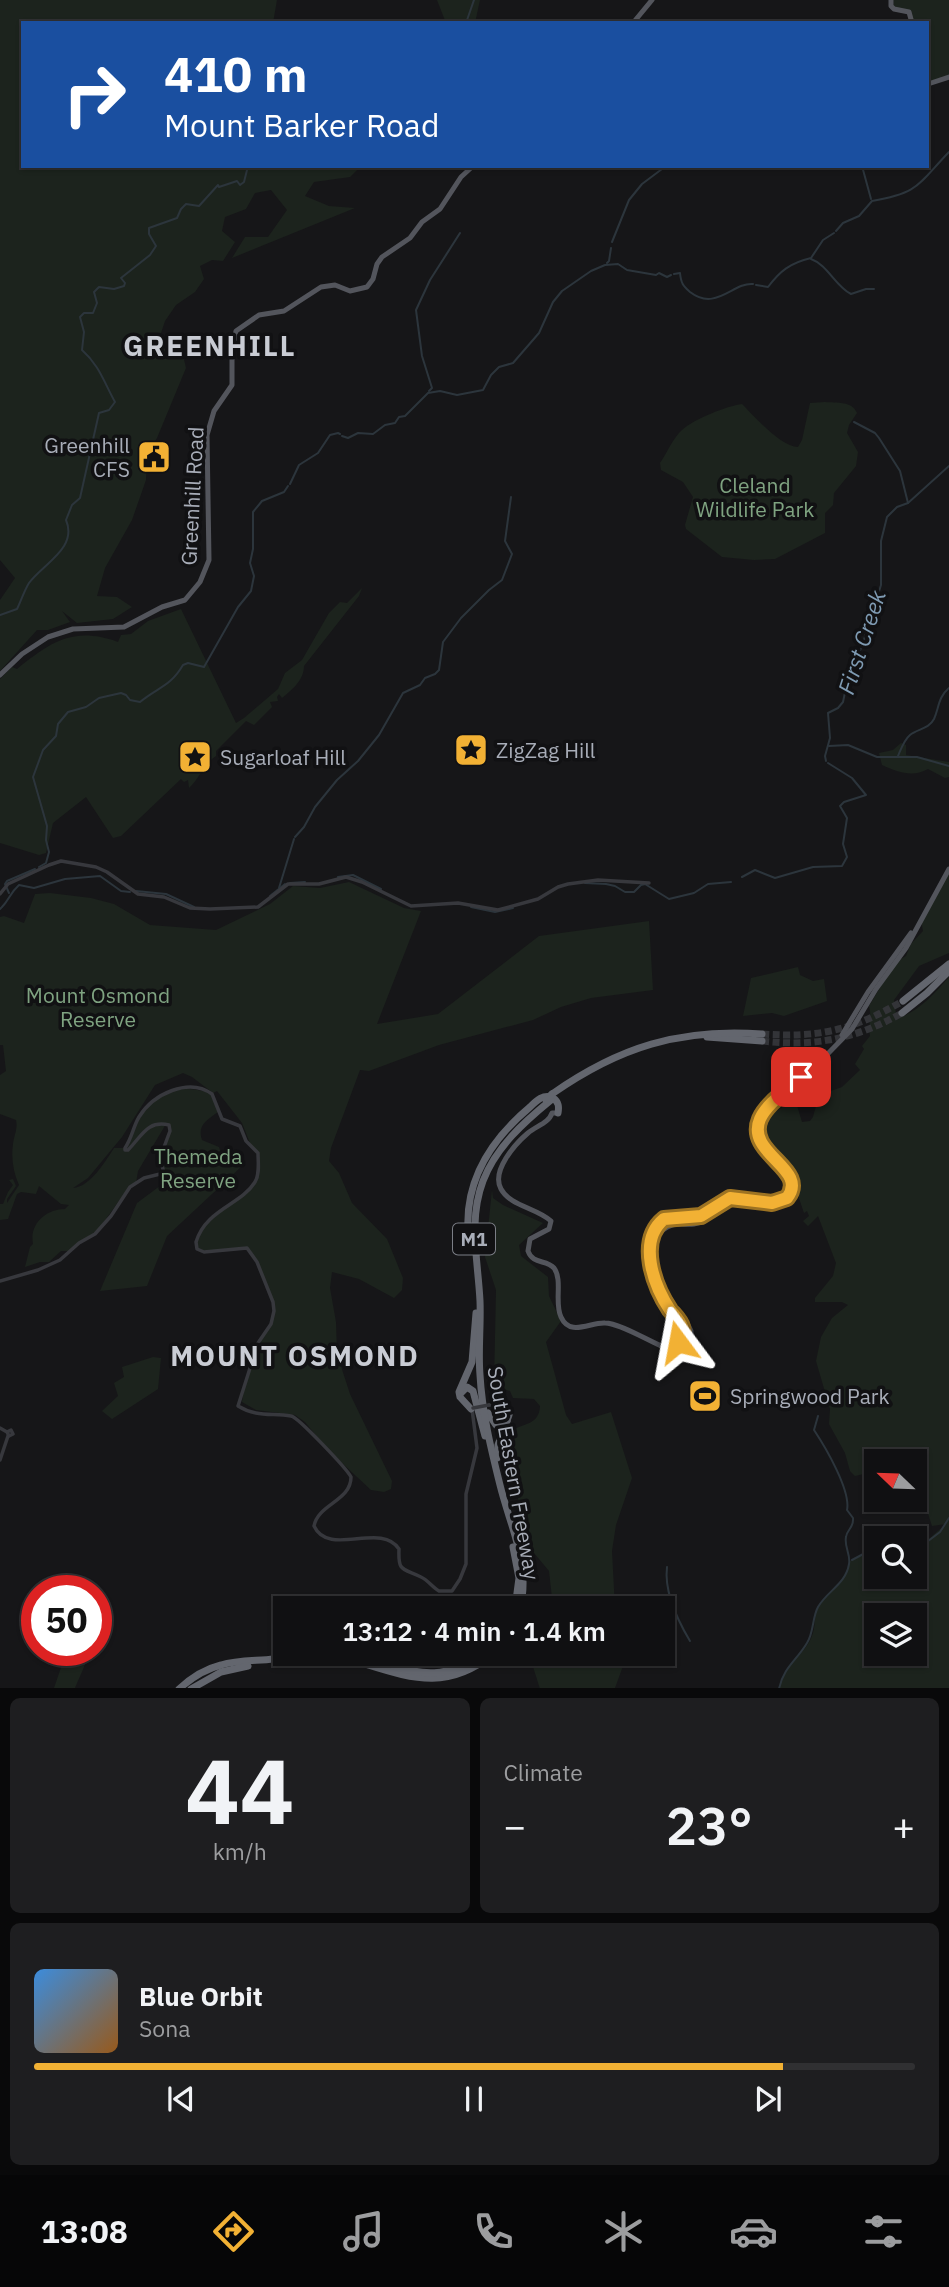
<!DOCTYPE html>
<meta charset="utf-8">
<style>
body{margin:0;font-family:"IBM Plex Sans",sans-serif;background:#1e1e20;color:#f1f3f6;height:100vh;display:flex;flex-direction:column;font-size:26px;white-space:nowrap}
*{box-sizing:border-box;margin:0}
p{font-size:23px;color:#9c9d9f}
.icon{flex:none;width:38px;height:38px;fill:none;stroke:currentColor;stroke-width:2;stroke-linecap:round;stroke-linejoin:round}
.map{position:relative;height:1688px;overflow:hidden}
.sheet{display:flex;flex-direction:column;gap:10px;padding:10px;background:#09090a;flex:1}
.sheet>*{flex:none}
.hud{position:absolute;left:21px;top:21px;width:908px;height:147px;border-radius:0px;box-shadow:0 2px 5px #0004,0 0 0 2px #303032;background:#1a4fa0;color:#fff;overflow:hidden}
.needle{width:46px;rotate:293deg}
.buttons{position:absolute;left:864px;top:1449px;display:grid;gap:14px}
.buttons a{display:grid;place-items:center;width:63px;height:63px;border-radius:0px;background:#101012;box-shadow:0 2px 5px #0004,0 0 0 2px #303032;font-size:35px}
.speed{position:absolute;left:21px;top:1575px;display:flex;gap:14px;font-size:35px;font-weight:700;text-align:center}
.speed>*{display:grid;place-content:center;width:91px;height:91px;border-radius:50%;background:#101012;box-shadow:0 2px 5px #0004,0 0 0 2px #303032;line-height:1}
.speed .limit{border:10px solid #d22;background:#fff;color:#111}
.pin{position:absolute;display:grid;place-items:center;width:60px;height:60px;color:#fff;margin:-30px;border-radius:14px;box-shadow:0 4px 10px #0006}
.me{position:absolute;width:77px;margin:-38px;rotate:347deg;stroke-linejoin:round;filter:drop-shadow(0 0 5px #0008)}
.turn{display:flex;align-items:center;gap:24px;height:147px;padding:0 28px;font-size:32px}
.turn .icon{width:91px;height:91px;stroke-width:2.5}
.turn b{display:block;font-size:49px;line-height:60px}
.big{font-size:52px;font-weight:600;line-height:1.1}
.sheet .card{flex:1;display:flex;flex-direction:column;justify-content:center;gap:10px;min-width:0;padding:0 24px;border-radius:10px;background:#1e1e20}
.sheet .dial{align-items:center;gap:0}
.dial b{font-size:91px;line-height:1}
.song{display:flex;align-items:center;gap:21px}
.cover{width:84px;height:84px;border-radius:10px;background:linear-gradient(135deg,hsl(210 70% 55%),hsl(30 70% 35%))}
.played{height:7px;border-radius:4px;background:linear-gradient(90deg,#f2b134 85%,#303032 85%)}
.keys{display:flex;justify-content:space-around;direction:ltr}
.heat{display:flex;justify-content:space-between;align-items:center;font-size:38px;direction:ltr}
.sheet .tiles{flex:1;display:grid;gap:10px;grid-template-columns:1fr 1fr}
.card:last-child{grid-column:span 2}
.trip{position:absolute;left:273px;top:1596px;width:402px;height:70px;border-radius:0px;background:#101012;box-shadow:0 2px 5px #0004,0 0 0 2px #303032;font-weight:600;line-height:70px;text-align:center}
.dock{display:flex;height:112px;justify-content:space-around;align-items:center;background:#060607;color:#9c9d9f}
.dock .icon{width:49px;height:49px}
.dock .current{color:#f2b134}
.dock b{font-size:32px;color:#f1f3f6}
.map>svg:first-child{display:block}
</style>
<div class="map">
<svg width="949" height="1689" viewBox="0 0 949 1689">
<rect width="100%" height="100%" fill="#161618"/>
<g fill="#1c231d" fill-rule="evenodd">
<polygon points="0,0 277,0 273,23 23,23 23,166 361,166 350,177 314,182 305,196 329,206 355,208 232,258 245,237 268,237 287,210 271,190 255,193 246,209 225,217 222,231 235,242 223,261 212,260 200,266 204,279 195,292 176,305 165,321 159,339 182,351 186,368 157,438 147,454 146,480 132,520 105,568 97,596 117,597 132,607 113,619 77,623 62,611 70,622 48,630 37,630 0,671 0,600 15,578 0,560"/>
<polygon points="437,0 480,0 475,23 446,23"/>
<polygon points="893,0 949,0 949,75 928,82 928,23 913,23 912,17 894,7"/>
<path d="M 825,402 C 837,403 852,401 857,413 L 849,425 L 847,433 L 858,452 L 856,466 L 834,493 L 833,505 L 825,513 L 825,533 L 775,559 L 754,560 L 722,557 L 686,529 L 685,525 L 693,497 L 683,482 L 661,470 L 660,463 C 667,453 673,438 682,430 C 694,419 727,406 742,404 C 754,416 781,447 798,447 L 802,440 L 810,403 Z"/>
<path d="M 362,588 L 359,596 L 304,666 C 304,680 292,690 282,698 L 279,694 L 277,697 L 278,701 L 270,702 L 272,707 L 254,725 L 246,721 L 216,751 L 216,756 C 203,765 200,778 189,788 L 188,780 L 184,782 L 181,779 L 121,836 L 113,838 L 86,797 L 53,823 L 46,853 L 39,855 L 0,843 L 0,679 L 12,667 L 17,669 C 51,642 73,626 118,642 L 121,635 L 131,634 L 148,621 L 181,609 L 236,723 L 244,718 L 278,689 L 285,673 L 302,660 L 329,613 L 340,602 L 347,603 Z"/>
<path d="M 901,743 L 906,745 L 906,755 L 949,762 L 949,777 L 945,778 L 928,769 C 912,778 898,772 882,765 L 879,753 L 893,750 Z"/>
<path d="M 949,869 L 949,953 L 919,966 L 894,1000 L 896,1014 L 902,1017 C 922,1008 935,993 949,977 L 949,1688 L 779,1688 C 784,1662 806,1656 813,1633 C 816,1624 813,1614 819,1606 C 833,1587 843,1585 850,1561 L 867,1552 L 875,1551 L 877,1577 L 915,1577 L 915,1551 L 946,1524 L 932,1526 L 915,1473 L 915,1461 L 910,1459 L 877,1461 L 877,1471 L 855,1476 L 850,1471 L 845,1453 L 829,1424 L 830,1409 L 816,1361 L 821,1337 L 832,1318 L 848,1305 L 842,1302 L 815,1302 L 815,1298 L 833,1276 L 836,1263 L 818,1216 L 808,1226 L 803,1221 L 809,1216 L 807,1211 L 804,1213 L 797,1192 L 797,1183 L 765,1141 L 763,1129 L 772,1114 L 795,1099 L 802,1122 L 810,1121 L 813,1117 L 819,1095 L 842,1087 L 860,1070 L 855,1064 L 864,1049 L 862,1046 L 870,1036 C 868,1025 872,1016 869,1006 L 895,963 L 906,956 L 911,944 L 923,931 L 921,920 ZM 877,1615 L 915,1615 L 915,1654 L 877,1654 Z"/>
<path d="M 349,882 L 404,908 L 421,911 L 377,1024 L 438,1014 L 539,936 L 649,921 L 653,990 L 591,998 L 561,1007 L 533,1020 L 439,1045 L 369,1071 L 360,1070 L 331,1148 L 329,1161 L 339,1173 L 352,1203 L 387,1239 L 403,1278 L 402,1290 L 394,1298 L 359,1279 L 332,1272 L 330,1288 L 336,1322 L 337,1354 L 350,1394 L 392,1481 L 391,1489 L 384,1492 L 371,1490 L 327,1449 L 305,1422 L 295,1415 L 256,1410 L 242,1402 C 245,1383 249,1362 258,1344 C 264,1332 273,1323 273,1309 C 273,1293 256,1261 248,1248 L 214,1252 L 199,1250 L 196,1245 L 204,1225 L 247,1190 L 257,1178 L 258,1153 L 252,1148 L 242,1123 L 217,1091 L 213,1093 L 192,1077 L 183,1073 L 155,1085 L 122,1137 L 88,1178 L 73,1188 C 90,1187 105,1162 114,1148 L 124,1148 C 142,1108 161,1078 210,1093 L 218,1112 C 207,1120 197,1125 202,1140 L 219,1147 L 221,1154 L 241,1167 L 167,1236 L 147,1286 L 100,1291 L 137,1203 L 172,1177 L 164,1173 L 160,1161 L 170,1131 L 166,1124 L 138,1171 L 136,1183 L 127,1190 L 95,1234 L 70,1251 L 61,1251 L 49,1262 L 40,1262 L 25,1267 L 30,1247 L 33,1244 C 29,1223 47,1209 65,1209 L 69,1205 L 61,1204 L 39,1186 L 36,1194 L 21,1192 L 17,1194 L 8,1219 L 0,1220 L 0,1204 L 3,1204 L 8,1192 L 13,1185 L 9,1180 L 13,1179 L 16,1186 L 7,1199 L 7,1203 L 19,1185 C 13,1172 11,1157 13,1144 C 14,1135 18,1129 16,1120 L 0,1114 L 0,1075 L 6,1071 L 3,1045 L 0,1045 L 0,917 L 4,916 L 24,923 L 35,894 L 50,893 L 91,898 L 114,904 L 150,925 L 216,930 L 270,904 L 293,886 L 320,888 Z"/>
<polygon points="798,967 800,975 813,981 824,979 827,1001 784,1016 772,1013 743,1016 751,978"/>
<path d="M 492,1190 L 493,1198 L 503,1205 L 543,1223 L 519,1245 L 521,1256 L 548,1277 L 549,1296 L 561,1321 L 546,1342 L 566,1415 L 572,1424 L 611,1412 L 632,1478 L 616,1525 L 612,1551 L 615,1608 L 547,1608 L 552,1598 L 549,1571 L 534,1553 L 506,1458 L 507,1446 L 505,1446 L 512,1430 C 526,1423 539,1424 540,1406 L 534,1399 L 513,1398 L 510,1391 L 499,1388 L 494,1383 L 496,1290 L 485,1257 Z"/>
<polygon points="153,1357 161,1358 158,1389 112,1419 102,1411 118,1396 114,1383 124,1377 122,1367"/>
<path d="M 67,1650 L 82,1650 L 89,1653 C 85,1666 80,1676 75,1688 L 54,1688 Z"/>
<polygon points="529,1654 627,1654 627,1655 615,1688 540,1689"/>
</g>
<g fill="none" stroke-linecap="round" stroke-linejoin="round">
<g stroke="#2c353c" stroke-width="2">
<polyline points="466,23 474,0"/>
<polyline points="862,166 871,199"/>
<path d="M 836,231 L 843,223 L 859,216 L 872,201 C 920,193 918,184 949,152"/>
<polyline points="612,242 629,200 642,184 666,166"/>
<path d="M 811,259 C 828,265 835,286 851,294 L 866,289 L 874,289"/>
<polyline points="607,263 609,261 611,248"/>
<path d="M 674,274 L 680,273 C 681,283 683,286 690,292 C 716,312 733,282 753,284"/>
<path d="M 756,285 L 768,287 C 780,271 790,263 811,258 L 823,240 L 834,233"/>
<polyline points="429,391 432,388 422,356 416,310 430,280 460,233"/>
<polyline points="342,436 348,438 358,433 373,434 385,425 395,423 399,417 405,416 428,393 440,391 457,395 483,390 491,375 499,367 513,363 539,333 553,302 562,291 591,271 605,265 618,264 627,270 656,275 659,273 667,277 671,275"/>
<polyline points="290,484 299,465 318,453 330,435 338,433 340,434"/>
<polyline points="908,503 949,466"/>
<path d="M 0,615 L 17,609 C 21,601 24,591 29,583 C 43,564 78,548 66,520 L 72,505 L 80,498 L 99,413 L 109,410 L 115,402 C 104,382 99,365 82,350 L 84,332 L 80,317 L 84,313 L 93,313 L 97,303 L 94,292 L 99,287 L 114,289 L 124,286 L 125,283 L 121,278 L 150,255 L 156,246 L 149,234 L 149,228 L 177,218 L 181,209 L 186,204 L 199,206 L 218,185 L 219,187 L 237,181 L 240,185 L 244,182 L 248,166"/>
<polyline points="829,746 848,745 877,757 917,757 949,766"/>
<path d="M 898,756 C 901,749 904,740 910,735 C 917,729 929,729 934,719 C 939,708 938,697 949,688"/>
<polyline points="826,761 825,756 830,738 828,713 838,708 843,702 849,673 862,646 881,585 881,541 887,517 897,507 908,503 900,471 879,438 875,433 854,422"/>
<polyline points="295,837 304,827 315,807 337,780 358,761 379,735 403,693 420,685 425,678 435,674 439,670 443,642 461,618 489,590 502,580 512,554 505,541 511,497"/>
<path d="M 39,867 L 46,863 L 49,852 L 46,840 L 47,826 L 33,777 L 43,750 L 56,736 L 58,724 L 68,712 L 86,707 L 99,698 L 121,693 L 126,695 L 130,700 L 140,702 C 158,687 170,687 183,665 L 188,663 L 204,667 L 238,607 L 251,591 L 254,576 L 250,563 L 253,549 L 253,512 L 262,501 L 284,492 L 288,486"/>
<polyline points="338,877 353,875 381,889"/>
<polyline points="742,877 755,870 775,878 813,867 842,866 847,857 843,844 847,818 840,806 844,802 866,795 852,778 828,763"/>
<polyline points="290,883 305,882"/>
<polyline points="585,883 606,884 615,886 625,892 634,892 641,885 645,884 669,899 694,893 708,884 731,882"/>
<polyline points="279,888 294,839"/>
<polyline points="136,891 166,894 194,907"/>
<polyline points="9,893 5,884 7,881 35,869"/>
<polyline points="270,896 285,884"/>
<path d="M 2,907 C 9,900 10,893 19,885 L 34,888 L 65,879 L 100,876 L 121,891 L 130,892"/>
<polyline points="471,907 495,912 513,908"/>
<polyline points="0,909 1,908"/>
<polyline points="915,1551 940,1532 949,1518"/>
<polyline points="852,1560 867,1552 877,1552"/>
<path d="M 667,1567 C 664,1592 678,1621 690,1641"/>
<path d="M 779,1689 C 783,1668 797,1660 807,1643 C 814,1632 812,1618 818,1607 C 827,1591 846,1584 849,1564 C 851,1555 844,1547 846,1537 C 847,1529 854,1528 853,1518 L 847,1510 C 851,1491 826,1448 814,1430 L 818,1416"/>
</g>
<g stroke="#333438" stroke-width="7" stroke-dasharray="7 3.5" stroke-linecap="butt">
<path d="M 762,1034 C 820,1038 853,1030 903,1001"/>
<path d="M 762,1041 C 814,1047 856,1039 902,1013"/>
</g>
<g stroke="#37383d" stroke-width="3.5">
<polyline points="0,894 8,884 49,865 61,861 96,867 107,872 138,894 164,897 190,908 210,909 258,907 288,884 319,884 346,877 362,882 411,906 458,903 498,910 538,899 558,887 568,884 598,880 649,883"/>
<path d="M 0,1281 L 38,1270 L 60,1260 L 79,1243 L 95,1234 L 111,1216 L 130,1187 L 144,1178 L 164,1173 L 160,1158 L 170,1131 L 169,1125 C 147,1120 142,1136 128,1150 L 125,1150 L 125,1148 C 132,1138 133,1127 139,1117 C 153,1094 189,1077 212,1094 L 222,1119 L 240,1126 L 246,1141 L 258,1153 C 258,1162 260,1174 255,1182 C 241,1205 206,1209 196,1242 L 197,1249 L 204,1252 L 247,1248 L 257,1262 L 273,1302 L 274,1311 L 271,1324 L 258,1343 L 238,1406 C 256,1417 271,1413 291,1416 C 298,1417 347,1469 351,1477 C 351,1501 318,1504 314,1526 C 329,1558 381,1521 399,1549 C 398,1572 402,1568 421,1577 C 428,1580 432,1587 439,1591 L 452,1591 L 460,1579 L 466,1564 L 466,1494 L 477,1448 L 472,1409"/>
<polyline points="489,1405 503,1405 509,1414"/>
<polyline points="0,1428 7,1432 11,1430 13,1434 9,1436 7,1432"/>
<polyline points="0,1460 8,1436"/>
</g>
<g stroke="#53555c" stroke-width="5">
<polyline points="891,0 891,6 894,9 909,12 912,23"/>
<polyline points="633,23 652,0"/>
<polyline points="928,84 949,77"/>
<polyline points="0,675 22,654 48,637 73,629 124,627 162,607 185,600 200,582 209,560 207,435 214,411 232,385 232,354 236,331 259,315 284,311 321,287 335,285 350,291 367,287 373,279 377,264 382,257 410,238 422,222 440,209 461,177 473,166"/>
<polyline points="842,1035 868,992 911,933"/>
<path d="M 558,1113 L 552,1113 C 549,1123 536,1126 528,1133 C 515,1144 491,1171 501,1189 C 510,1206 537,1208 551,1221 L 549,1229 L 530,1239 L 528,1251 C 533,1265 546,1259 554,1268 C 563,1280 554,1303 561,1317 C 570,1337 590,1322 605,1323 C 620,1323 650,1342 666,1348 C 680,1352 691,1347 691,1331 C 687,1321 679,1314 673,1305 C 661,1286 638,1236 672,1225 C 679,1223 687,1225 694,1224 C 711,1222 717,1201 734,1200 C 753,1198 783,1216 794,1193 C 806,1166 749,1153 763,1120 L 852,1029 L 876,989 L 906,948 L 949,869"/>
<path d="M 665,1345 L 673,1345 L 678,1342 L 683,1330 C 680,1321 673,1316 668,1308 C 656,1287 647,1265 652,1240 C 653,1233 655,1226 661,1221 C 675,1211 693,1223 713,1208"/>
</g>
<g stroke="#63666e" stroke-width="7">
<polyline points="903,1001 949,964"/>
<polyline points="902,1013 927,993 949,971"/>
<polyline points="707,1037 762,1041"/>
<path d="M 552,1094 C 619,1047 680,1028 762,1034"/>
<path d="M 470,1246 C 460,1189 487,1143 530,1107 C 536,1101 544,1093 553,1098 C 559,1102 559,1107 558,1113"/>
<polyline points="461,1393 467,1387 473,1391 485,1436"/>
<polyline points="471,1409 460,1397 459,1392 472,1362 476,1313"/>
<polyline points="488,1413 496,1425 503,1424 507,1421"/>
<polyline points="497,1458 498,1445 509,1415"/>
<polyline points="513,1547 519,1578 515,1608"/>
<path d="M 520,1608 C 531,1565 510,1526 500,1485 C 491,1449 482,1412 480,1375 C 478,1351 481,1326 480,1301 C 478,1260 468,1221 483,1181 C 496,1147 524,1122 551,1100"/>
<path d="M 368,1665 C 416,1680 450,1689 493,1654"/>
<path d="M 179,1689 C 191,1678 205,1669 221,1665 C 237,1660 256,1661 274,1659 C 300,1657 327,1653 354,1657 C 409,1666 430,1689 485,1654"/>
<polyline points="191,1689 221,1672 248,1666"/>
</g>
<polyline stroke="#37383d" stroke-width="3.5" points="473,1408 489,1405"/>
<polyline stroke="#63666e" stroke-width="7" points="546,1100 552,1094"/>
</g>
<g fill="none" stroke-linecap="round" stroke-linejoin="round">
<defs>
<path id="route" d="M 678,1342 C 682,1337 684,1334 682,1327 C 680,1320 674,1315 670,1310 C 654,1286 637,1241 664,1219 L 701,1216 L 730,1198 L 772,1203 L 787,1198 C 810,1169 745,1154 760,1119 C 767,1103 789,1089 801,1077"/>
</defs>
<use href="#route" stroke="#9d7322" stroke-width="18"/>
<use href="#route" stroke="#f2b134" stroke-width="12"/>
</g>
<defs>
<symbol id="civic-square" viewBox="-11 -11 22 22"><rect x="-9" y="-9" width="18" height="18" rx="4" fill="#f2b134" stroke="#111113"/><path d="M-.6-6.5H3V-4.5H.6V-3L4-1V1h2V6H-6V1h2V-1L-.6-3ZM-1.2 2.5V6h2.4V2.5Z" fill="#111"/></symbol>
<symbol id="sight-square" viewBox="-11 -11 22 22"><rect x="-9" y="-9" width="18" height="18" rx="4" fill="#f2b134" stroke="#111113"/><path d="M0-6L1.8-2.2L6-1.7L2.9 1.2L3.7 5.4L0 3.3L-3.7 5.4L-2.9 1.2L-6-1.7L-1.8-2.2Z" fill="#111"/></symbol>
<symbol id="stadium-square" viewBox="-11 -11 22 22"><rect x="-9" y="-9" width="18" height="18" rx="4" fill="#f2b134" stroke="#111113"/><path d="M0-5a6.5 5 0 1 0 0 10a6.5 5 0 1 0 0-10ZM-3.5-1.8h7v3.6h-7Z" fill="#111"/></symbol>
</defs>
<g fill-rule="evenodd">
<use href="#civic-square" x="135" y="438" width="38" height="38"/>
<use href="#sight-square" x="452" y="731" width="38" height="38"/>
<use href="#sight-square" x="176" y="738" width="38" height="38"/>
<use href="#stadium-square" x="686" y="1377" width="38" height="38"/>
</g>
<g text-anchor="middle" dominant-baseline="central" stroke-width="7" stroke-linejoin="round" paint-order="stroke">
<rect fill="#111113" stroke="#7b7e86" stroke-width="2" x="453" y="1223.5" width="42" height="31" rx="5"/>
<g font-size="19" font-weight="bold" fill="#a8adb8">
<text x="474" y="1239">M1</text>
</g>
<g font-size="21" fill="#a8adb8" stroke="#111113" text-anchor="start">
<text x="130" y="445" text-anchor="end">Greenhill<tspan x="130" dy="24">CFS</tspan></text>
<text x="496" y="750">ZigZag Hill</text>
<text x="220" y="757">Sugarloaf Hill</text>
<text x="730" y="1396">Springwood Park</text>
</g>
<g font-size="21" fill="#7fa381" stroke="#111113">
<text x="755" y="485">Cleland<tspan x="755" dy="24">Wildlife Park</tspan></text>
<text x="98" y="995">Mount Osmond<tspan x="98" dy="24">Reserve</tspan></text>
<text x="198" y="1156">Themeda<tspan x="198" dy="24">Reserve</tspan></text>
</g>
<g font-size="21" fill="#a8adb8" stroke="#111113">
<text transform="translate(192 496) rotate(-87)">Greenhill Road</text>
<text transform="translate(514 1473) rotate(80)">South Eastern Freeway</text>
</g>
<g font-size="23" font-style="italic" fill="#7f9bb3" stroke="#111113">
<text transform="translate(861 642) rotate(-72)">First Creek</text>
</g>
<g font-size="28" font-weight="bold" letter-spacing="2" fill="#c9ccd4" stroke="#111113">
<text x="210" y="345">GREENHILL</text>
<text x="295" y="1355">MOUNT OSMOND</text>
</g>
</g>
</svg>
<div class="buttons">
<a><svg class="needle" viewBox="-14 -14 28 28"><path d="M0-13l5 13h-10z" fill="#e53935"/><path d="M0 13l5-13h-10z" fill="#9c9d9f"/></svg></a>
<a><svg class="icon" aria-label="search" viewBox="0 0 24 24"><circle cx="10" cy="10" r="6"/><path d="M15 15l6 6"/></svg></a>
<a><svg class="icon" aria-label="layers" viewBox="0 0 24 24"><path d="M12 4l9 5-9 5-9-5zM3 14l9 5 9-5"/></svg></a>
</div>
<div class="speed"><div class="limit">50</div></div>
<div class="pin" style="left:801px;top:1077px;background:#d93025"><svg class="icon" aria-label="arrive" viewBox="0 0 24 24"><path d="M6 21V4h12l-3 4 3 4H6"/></svg></div>
<svg class="me" style="left:678px;top:1342px" viewBox="-20 -20 40 40"><path d="M0-17L14 15 0 8-14 15z" fill="#f2b134" stroke="#fff" stroke-width="4"/></svg>
<div class="trip">13:12 · 4 min · 1.4 km</div>
<div class="hud">
<div class="turn"><svg class="icon" aria-label="right" viewBox="0 0 24 24"><path d="M7 20v-9h11M14 6l5 5-5 5"/></svg><div><b>410 m</b>Mount Barker Road</div></div>
</div>
</div>
<section class="sheet">
<div class="tiles">
<div class="card dial"><b>44</b><p>km/h</p></div>
<div class="card"><p>Climate</p>
<div class="heat"><a>−</a><b class="big">23°</b><a>+</a></div>
</div>
<div class="card">
<div class="song"><i class="cover"></i><div><b>Blue Orbit</b><p>Sona</p></div></div>
<div class="played"></div>
<div class="keys"><svg class="icon" aria-label="previous" viewBox="0 0 24 24"><path d="M18 5L8 12l10 7zM5 5v14"/></svg><svg class="icon" aria-label="pause" viewBox="0 0 24 24"><path d="M8 5v14M16 5v14"/></svg><svg class="icon" aria-label="next" viewBox="0 0 24 24"><path d="M6 5l10 7-10 7zM19 5v14"/></svg></div>
</div>
</div>
</section>
<nav class="dock">
<b>13:08</b>
<svg class="icon current" aria-label="directions" viewBox="0 0 24 24"><path d="M12 3l9 9-9 9-9-9zM9 14v-3h6M13 9l2 2-2 2"/></svg>
<svg class="icon" aria-label="music" viewBox="0 0 24 24"><path d="M9 18V5l10-2v13"/><circle cx="6" cy="18" r="3"/><circle cx="16" cy="16" r="3"/></svg>
<svg class="icon" aria-label="phone" viewBox="0 0 24 24"><path d="M5 4h4l2 5-3 2q2 4 5 5l2-3 5 2v4C11 20 4 13 5 4z"/></svg>
<svg class="icon" aria-label="climate" viewBox="0 0 24 24"><path d="M12 3v18M4 7l16 10M4 17L20 7"/></svg>
<svg class="icon" aria-label="car" viewBox="0 0 24 24"><path d="M5 17H2v-5l4-1 3-4h7l3 4 3 1v5h-3M9 17h6M6 11h13"/><circle cx="7" cy="17" r="2"/><circle cx="17" cy="17" r="2"/></svg>
<svg class="icon" aria-label="filters" viewBox="0 0 24 24"><path d="M4 7h16M4 17h16"/><circle cx="9" cy="7" r="2"/><circle cx="15" cy="17" r="2"/></svg>
</nav>
